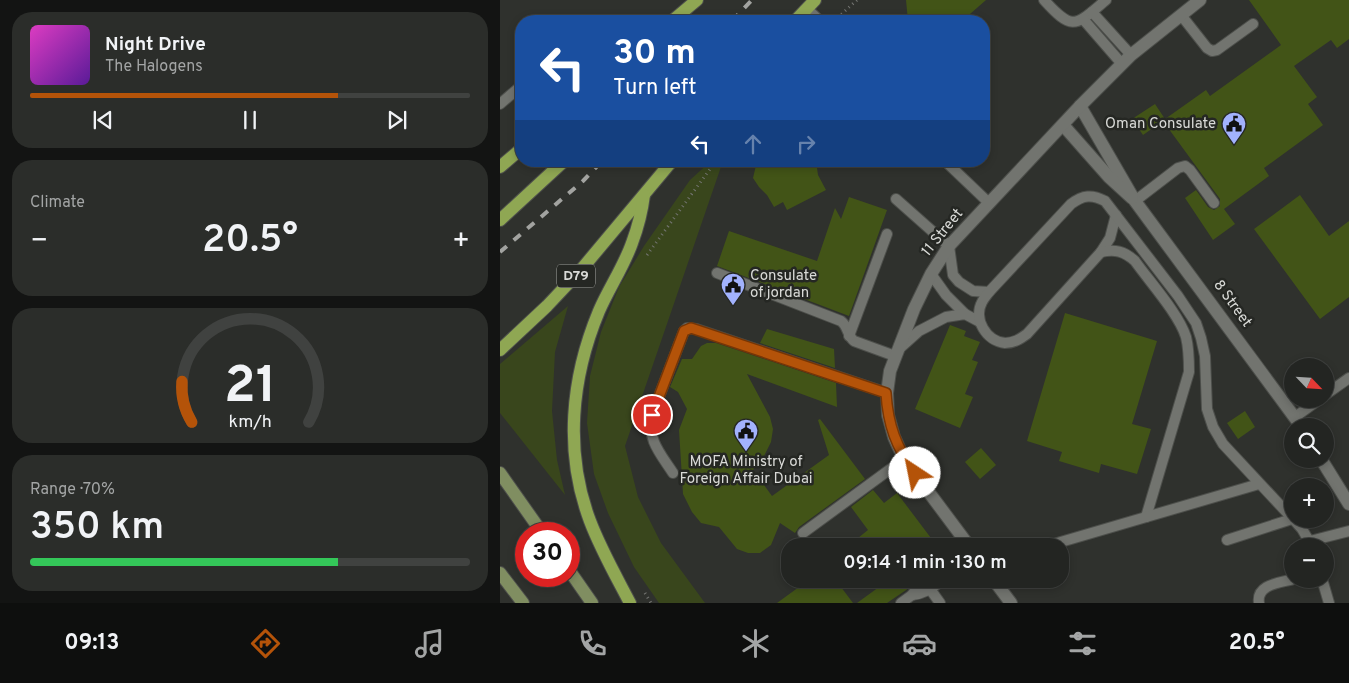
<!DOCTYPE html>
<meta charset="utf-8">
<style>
body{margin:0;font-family:Overpass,sans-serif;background:#2b2d2a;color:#f1f3f6;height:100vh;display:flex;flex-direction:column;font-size:19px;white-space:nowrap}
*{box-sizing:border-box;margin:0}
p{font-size:16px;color:#a3a5a5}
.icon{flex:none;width:28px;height:28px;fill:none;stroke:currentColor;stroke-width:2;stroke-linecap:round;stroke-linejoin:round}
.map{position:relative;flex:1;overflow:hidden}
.drawer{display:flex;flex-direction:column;gap:12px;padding:12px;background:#131413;width:500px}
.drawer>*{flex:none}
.hud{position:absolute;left:15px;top:15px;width:475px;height:152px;border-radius:20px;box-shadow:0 2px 8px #0003,0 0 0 1px #404240;background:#1a4fa0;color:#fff;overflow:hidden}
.needle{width:32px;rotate:115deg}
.fabs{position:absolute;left:784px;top:358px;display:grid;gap:10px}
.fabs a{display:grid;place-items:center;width:50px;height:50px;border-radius:50%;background:#232522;box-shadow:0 2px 8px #0003,0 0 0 1px #404240;font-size:25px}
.speed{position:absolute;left:15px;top:522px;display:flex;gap:10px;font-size:25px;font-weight:700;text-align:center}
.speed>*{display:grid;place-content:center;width:65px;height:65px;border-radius:50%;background:#232522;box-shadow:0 2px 8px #0003,0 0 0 1px #404240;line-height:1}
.speed .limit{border:8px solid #d22;background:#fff;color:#111}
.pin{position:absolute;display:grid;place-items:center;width:42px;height:42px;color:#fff;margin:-21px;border:2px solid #fff;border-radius:50%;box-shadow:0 1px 5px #0007}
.me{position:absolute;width:55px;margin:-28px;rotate:326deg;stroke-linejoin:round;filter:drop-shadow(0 0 4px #0008)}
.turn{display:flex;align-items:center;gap:18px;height:105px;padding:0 15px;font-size:22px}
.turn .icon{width:65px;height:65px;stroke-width:2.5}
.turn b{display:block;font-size:35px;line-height:42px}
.lanes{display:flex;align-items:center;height:48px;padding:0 15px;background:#0003;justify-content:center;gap:25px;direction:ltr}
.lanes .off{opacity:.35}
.big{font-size:38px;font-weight:600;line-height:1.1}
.drawer .tile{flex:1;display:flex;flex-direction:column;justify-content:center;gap:8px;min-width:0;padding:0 18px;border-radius:20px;background:#2b2d2a}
.drawer .dial{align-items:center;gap:0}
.dial svg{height:130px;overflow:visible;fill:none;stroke:#404240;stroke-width:7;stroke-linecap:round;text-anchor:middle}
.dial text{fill:#f1f3f6;stroke:none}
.song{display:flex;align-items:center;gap:15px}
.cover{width:60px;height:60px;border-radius:8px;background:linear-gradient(135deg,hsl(310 70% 55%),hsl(270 70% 35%))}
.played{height:5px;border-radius:2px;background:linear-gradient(90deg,#b45309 70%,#404240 70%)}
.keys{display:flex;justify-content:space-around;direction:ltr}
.heat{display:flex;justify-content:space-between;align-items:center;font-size:28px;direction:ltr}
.charge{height:8px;border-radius:4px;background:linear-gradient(90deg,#34c759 70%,#404240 0)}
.trip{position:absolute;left:281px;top:538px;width:288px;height:50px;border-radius:20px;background:#232522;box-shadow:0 2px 8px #0003,0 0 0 1px #404240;font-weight:600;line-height:50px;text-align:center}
.dock{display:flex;height:80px;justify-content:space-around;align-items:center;background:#0e0f0e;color:#a3a5a5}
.dock .icon{width:35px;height:35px}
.dock .selected{color:#b45309}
.dock b{font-size:22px;color:#f1f3f6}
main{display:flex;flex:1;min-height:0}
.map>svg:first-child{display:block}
</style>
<main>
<section class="drawer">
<div class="tile">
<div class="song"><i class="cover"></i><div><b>Night Drive</b><p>The Halogens</p></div></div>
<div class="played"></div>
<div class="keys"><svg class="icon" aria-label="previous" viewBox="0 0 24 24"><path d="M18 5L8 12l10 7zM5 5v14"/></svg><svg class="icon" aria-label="pause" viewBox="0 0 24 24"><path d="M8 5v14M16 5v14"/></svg><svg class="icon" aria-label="next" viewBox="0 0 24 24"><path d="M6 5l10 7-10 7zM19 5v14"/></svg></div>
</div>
<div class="tile"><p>Climate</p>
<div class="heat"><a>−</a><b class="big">20.5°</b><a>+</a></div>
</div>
<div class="tile dial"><svg viewBox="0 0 100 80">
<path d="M14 69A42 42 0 1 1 86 69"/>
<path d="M14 69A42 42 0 0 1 8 44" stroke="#b45309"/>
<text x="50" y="56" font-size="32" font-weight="700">21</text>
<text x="50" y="72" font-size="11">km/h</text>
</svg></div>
<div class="tile"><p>Range · 70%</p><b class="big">350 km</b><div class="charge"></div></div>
</section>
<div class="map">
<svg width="849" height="603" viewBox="0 0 849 603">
<rect width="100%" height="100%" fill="#2f312d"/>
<g fill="#39461c">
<polygon points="211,161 223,161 125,446 138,497 161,543 205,603 159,603 134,567 108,513 94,474 87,423 90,376 101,332 119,287 144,246 190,180"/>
<polygon points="68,306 55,352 52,411 57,460 65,495 0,413 0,364"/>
</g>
<g fill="#425417">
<polygon points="406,0 486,0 462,21 408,21"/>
<polygon points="749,0 849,0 849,39 837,48 831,40 794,66 817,97 808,104 823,125 764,168 769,176 724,209 735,224 713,240 685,198 696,190 708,207 714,210 720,206 720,199 663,121 643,135 632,119 655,104 665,119 706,90 710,96 781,45"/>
<polygon points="257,161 316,161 318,175 326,190 287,210 283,202 274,207 267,195 259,187 253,178"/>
<polygon points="800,195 829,236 849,221 849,297 820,319 754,229"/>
<polygon points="349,197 387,210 349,316 217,266 229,231 317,261 335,208 341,219"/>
<polygon points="565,313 657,341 632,424 651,429 637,474 601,464 599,473 559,461 562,452 527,441"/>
<polygon points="450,325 466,331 464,336 480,342 472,360 478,362 465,394 473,397 460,428 415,409"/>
<polygon points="267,329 334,349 335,368 260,343"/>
<polygon points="207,343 216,343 336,383 337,407 247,374 270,417 273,429 271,442 264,456 253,470 272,496 329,455 318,420 320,419 365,479 299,527 295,533 280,523 271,545 260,553 248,553 237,549 219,527 201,523 192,512 183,494 179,430 187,409 178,392 170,387 182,359 192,359 201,346"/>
<polygon points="745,411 755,427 738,439 727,423"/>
<polygon points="481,448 496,465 480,479 465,462"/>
<polygon points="373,490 384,503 397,493 437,546 348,546 368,530 351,507"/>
<polygon points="310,579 335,579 353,603 277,603"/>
<polygon points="390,579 415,579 409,588 387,603 357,603"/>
</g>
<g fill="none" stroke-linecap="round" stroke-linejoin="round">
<defs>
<g id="service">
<path d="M 544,0 C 573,32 575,26 606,0"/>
<polyline points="307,9 320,21"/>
<polyline points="592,12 631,55"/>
<polyline points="681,15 707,48 712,51 717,50 753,24"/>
<polyline points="583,19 622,64"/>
<polyline points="0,104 21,86"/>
<polyline points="445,161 489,203"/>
<polyline points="396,199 449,246 453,275 459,282 473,291 489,292"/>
<polyline points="635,201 678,168 685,166 690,170 714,203"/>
<polyline points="601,252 610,238 616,215"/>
<path d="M 217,273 L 341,321 C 348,326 347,335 354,341 L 395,356"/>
<polyline points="431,274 446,295 465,314"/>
<polyline points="349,336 387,234"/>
<polyline points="400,348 419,331 446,317 465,314 480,322"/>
<polyline points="825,395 849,378"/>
<polyline points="795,417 820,399"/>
<path d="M 173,473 C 160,453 147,440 152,415 L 184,331 L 187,328 L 196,329 L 387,393"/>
<path d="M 646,517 L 689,372 C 689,360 689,349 686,337 C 679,314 649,281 635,261 C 624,251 615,249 601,252 L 527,334 C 520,339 514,343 505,343 C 486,341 473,319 482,302 C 484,298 487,295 489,292 L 571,204 C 583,195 592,194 605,201 L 678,296 L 696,323 L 701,338 L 705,356 L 707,409 L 713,427 L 723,444 L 792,518"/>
<polyline points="793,519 802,529 812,546"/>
<polyline points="303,533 404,459"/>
<polyline points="727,540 792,519"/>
<polyline points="810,541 849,531"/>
<polyline points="547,546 759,484"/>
<polyline points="822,579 829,603"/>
<polyline points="430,589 440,603"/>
<path d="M 412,595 C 425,594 434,586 445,579"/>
<polyline points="401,603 412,595 423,579"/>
<path d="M 759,603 C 756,584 780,583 794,579"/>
</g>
<g id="minor">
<polyline points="580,106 635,201 801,426"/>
<polyline points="563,125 609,177 632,198"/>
<polyline points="821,459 849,504"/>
<polyline points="469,546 404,459 394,437 388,415 387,393 390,371 414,309 431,274 449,246 580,106 631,55 700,0"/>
<polyline points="493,579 511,603"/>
</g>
<g id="secondary">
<polyline points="0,473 43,534"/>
<polyline points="69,570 92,603"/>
<polyline points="0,573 23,603"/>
</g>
<g id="primary">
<polyline points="172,21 197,0"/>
<polyline points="295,21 315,0"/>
<polyline points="0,167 21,149"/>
<polyline points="0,220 64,161"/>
<polyline points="0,350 47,306 80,271 172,161"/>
<path d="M 130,603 C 116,576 101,550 90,521 C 64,452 71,378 99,311 C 109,288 124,266 132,243 C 138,227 142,211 144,195"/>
</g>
</defs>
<use href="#service" stroke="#4d4f4b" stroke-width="12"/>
<use href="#minor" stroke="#4d4f4b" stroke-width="14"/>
<use href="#secondary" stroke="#4d4f4b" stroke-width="14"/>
<use href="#primary" stroke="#4d4f4b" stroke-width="14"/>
<g stroke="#757673" stroke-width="3" stroke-dasharray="1 4" stroke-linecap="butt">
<polyline points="334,21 357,0"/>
<polyline points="147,255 216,161"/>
<polyline points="145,593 151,603"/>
</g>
<use href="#service" stroke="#72746f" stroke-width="10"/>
<use href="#minor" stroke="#72746f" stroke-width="12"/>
<use href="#secondary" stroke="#808e61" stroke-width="12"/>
<use href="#primary" stroke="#8fa753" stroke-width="12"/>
<g stroke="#a2a3a0" stroke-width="4" stroke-dasharray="9 9" stroke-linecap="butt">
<polyline points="232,21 252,0"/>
<polyline points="0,252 83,181 102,161"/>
</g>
</g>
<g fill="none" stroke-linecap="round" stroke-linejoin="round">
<defs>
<path id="route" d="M 152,415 L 184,331 L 191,328 L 386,393 C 388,425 396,447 415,473"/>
</defs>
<use href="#route" stroke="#753606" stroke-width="12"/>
<use href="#route" stroke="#b45309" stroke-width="9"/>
</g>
<defs>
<symbol id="civic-pin" viewBox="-11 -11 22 30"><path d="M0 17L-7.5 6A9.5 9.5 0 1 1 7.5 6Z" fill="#a2b2fd" stroke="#252723"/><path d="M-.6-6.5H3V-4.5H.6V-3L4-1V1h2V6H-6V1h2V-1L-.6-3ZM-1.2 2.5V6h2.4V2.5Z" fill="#111"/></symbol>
</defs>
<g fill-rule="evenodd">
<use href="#civic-pin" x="720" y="110" width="28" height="38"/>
<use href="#civic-pin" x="219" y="271" width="28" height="38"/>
<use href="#civic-pin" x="232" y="417" width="28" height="38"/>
</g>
<g text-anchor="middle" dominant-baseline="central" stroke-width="5" stroke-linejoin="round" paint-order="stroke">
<rect fill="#252723" stroke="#a3a4a1" stroke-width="1" x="57" y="264.5" width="38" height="23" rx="4"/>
<g font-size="14" font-weight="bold" fill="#d9dad7">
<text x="76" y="276">D79</text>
</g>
<g font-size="15" fill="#d9dad7" stroke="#252723" text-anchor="end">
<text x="716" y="124">Oman Consulate</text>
<text x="250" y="276" text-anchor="start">Consulate<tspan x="250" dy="17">of jordan</tspan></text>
<text x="246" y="462" text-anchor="middle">MOFA Ministry of<tspan x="246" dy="17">Foreign Affair Dubai</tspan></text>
</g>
<g font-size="15" fill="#d9dad7" stroke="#252723">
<text transform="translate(443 233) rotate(-51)">11 Street</text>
<text transform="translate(732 304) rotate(54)">8 Street</text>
</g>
</g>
</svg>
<div class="fabs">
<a><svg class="needle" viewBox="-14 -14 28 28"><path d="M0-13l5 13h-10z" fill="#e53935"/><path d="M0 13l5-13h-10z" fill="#a3a5a5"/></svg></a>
<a><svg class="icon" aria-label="search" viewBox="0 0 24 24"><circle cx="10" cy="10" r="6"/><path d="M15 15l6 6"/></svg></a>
<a>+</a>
<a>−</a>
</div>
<div class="speed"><div class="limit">30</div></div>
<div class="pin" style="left:152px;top:415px;background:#d93025"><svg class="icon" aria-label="arrive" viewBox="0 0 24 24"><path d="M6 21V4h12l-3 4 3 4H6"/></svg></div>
<svg class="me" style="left:415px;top:473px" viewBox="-20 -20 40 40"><circle r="19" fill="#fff"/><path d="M0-13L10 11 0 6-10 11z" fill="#b45309"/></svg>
<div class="trip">09:14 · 1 min · 130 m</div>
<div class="hud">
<div class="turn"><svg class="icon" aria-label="left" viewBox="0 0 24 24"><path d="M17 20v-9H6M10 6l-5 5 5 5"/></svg><div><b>30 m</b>Turn left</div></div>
<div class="lanes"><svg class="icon" aria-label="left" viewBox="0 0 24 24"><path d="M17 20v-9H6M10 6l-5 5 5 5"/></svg><svg class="icon off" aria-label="ahead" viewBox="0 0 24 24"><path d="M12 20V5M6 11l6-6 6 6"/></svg><svg class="icon off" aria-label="right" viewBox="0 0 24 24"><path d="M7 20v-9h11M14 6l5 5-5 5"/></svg></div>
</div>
</div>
</main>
<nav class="dock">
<b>09:13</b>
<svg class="icon selected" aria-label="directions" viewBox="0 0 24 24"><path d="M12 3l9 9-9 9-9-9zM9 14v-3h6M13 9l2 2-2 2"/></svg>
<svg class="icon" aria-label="music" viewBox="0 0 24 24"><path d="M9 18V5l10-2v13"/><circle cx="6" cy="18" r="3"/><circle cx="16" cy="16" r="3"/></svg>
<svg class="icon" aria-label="phone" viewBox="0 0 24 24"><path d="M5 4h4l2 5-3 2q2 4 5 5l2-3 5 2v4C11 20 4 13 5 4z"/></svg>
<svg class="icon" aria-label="climate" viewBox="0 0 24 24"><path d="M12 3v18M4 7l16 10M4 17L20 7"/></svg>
<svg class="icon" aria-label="car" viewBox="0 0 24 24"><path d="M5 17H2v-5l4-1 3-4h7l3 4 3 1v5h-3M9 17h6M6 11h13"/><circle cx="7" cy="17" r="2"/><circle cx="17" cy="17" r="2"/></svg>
<svg class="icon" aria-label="filters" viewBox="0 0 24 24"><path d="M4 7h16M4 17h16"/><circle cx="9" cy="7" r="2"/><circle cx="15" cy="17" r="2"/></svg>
<b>20.5°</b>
</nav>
